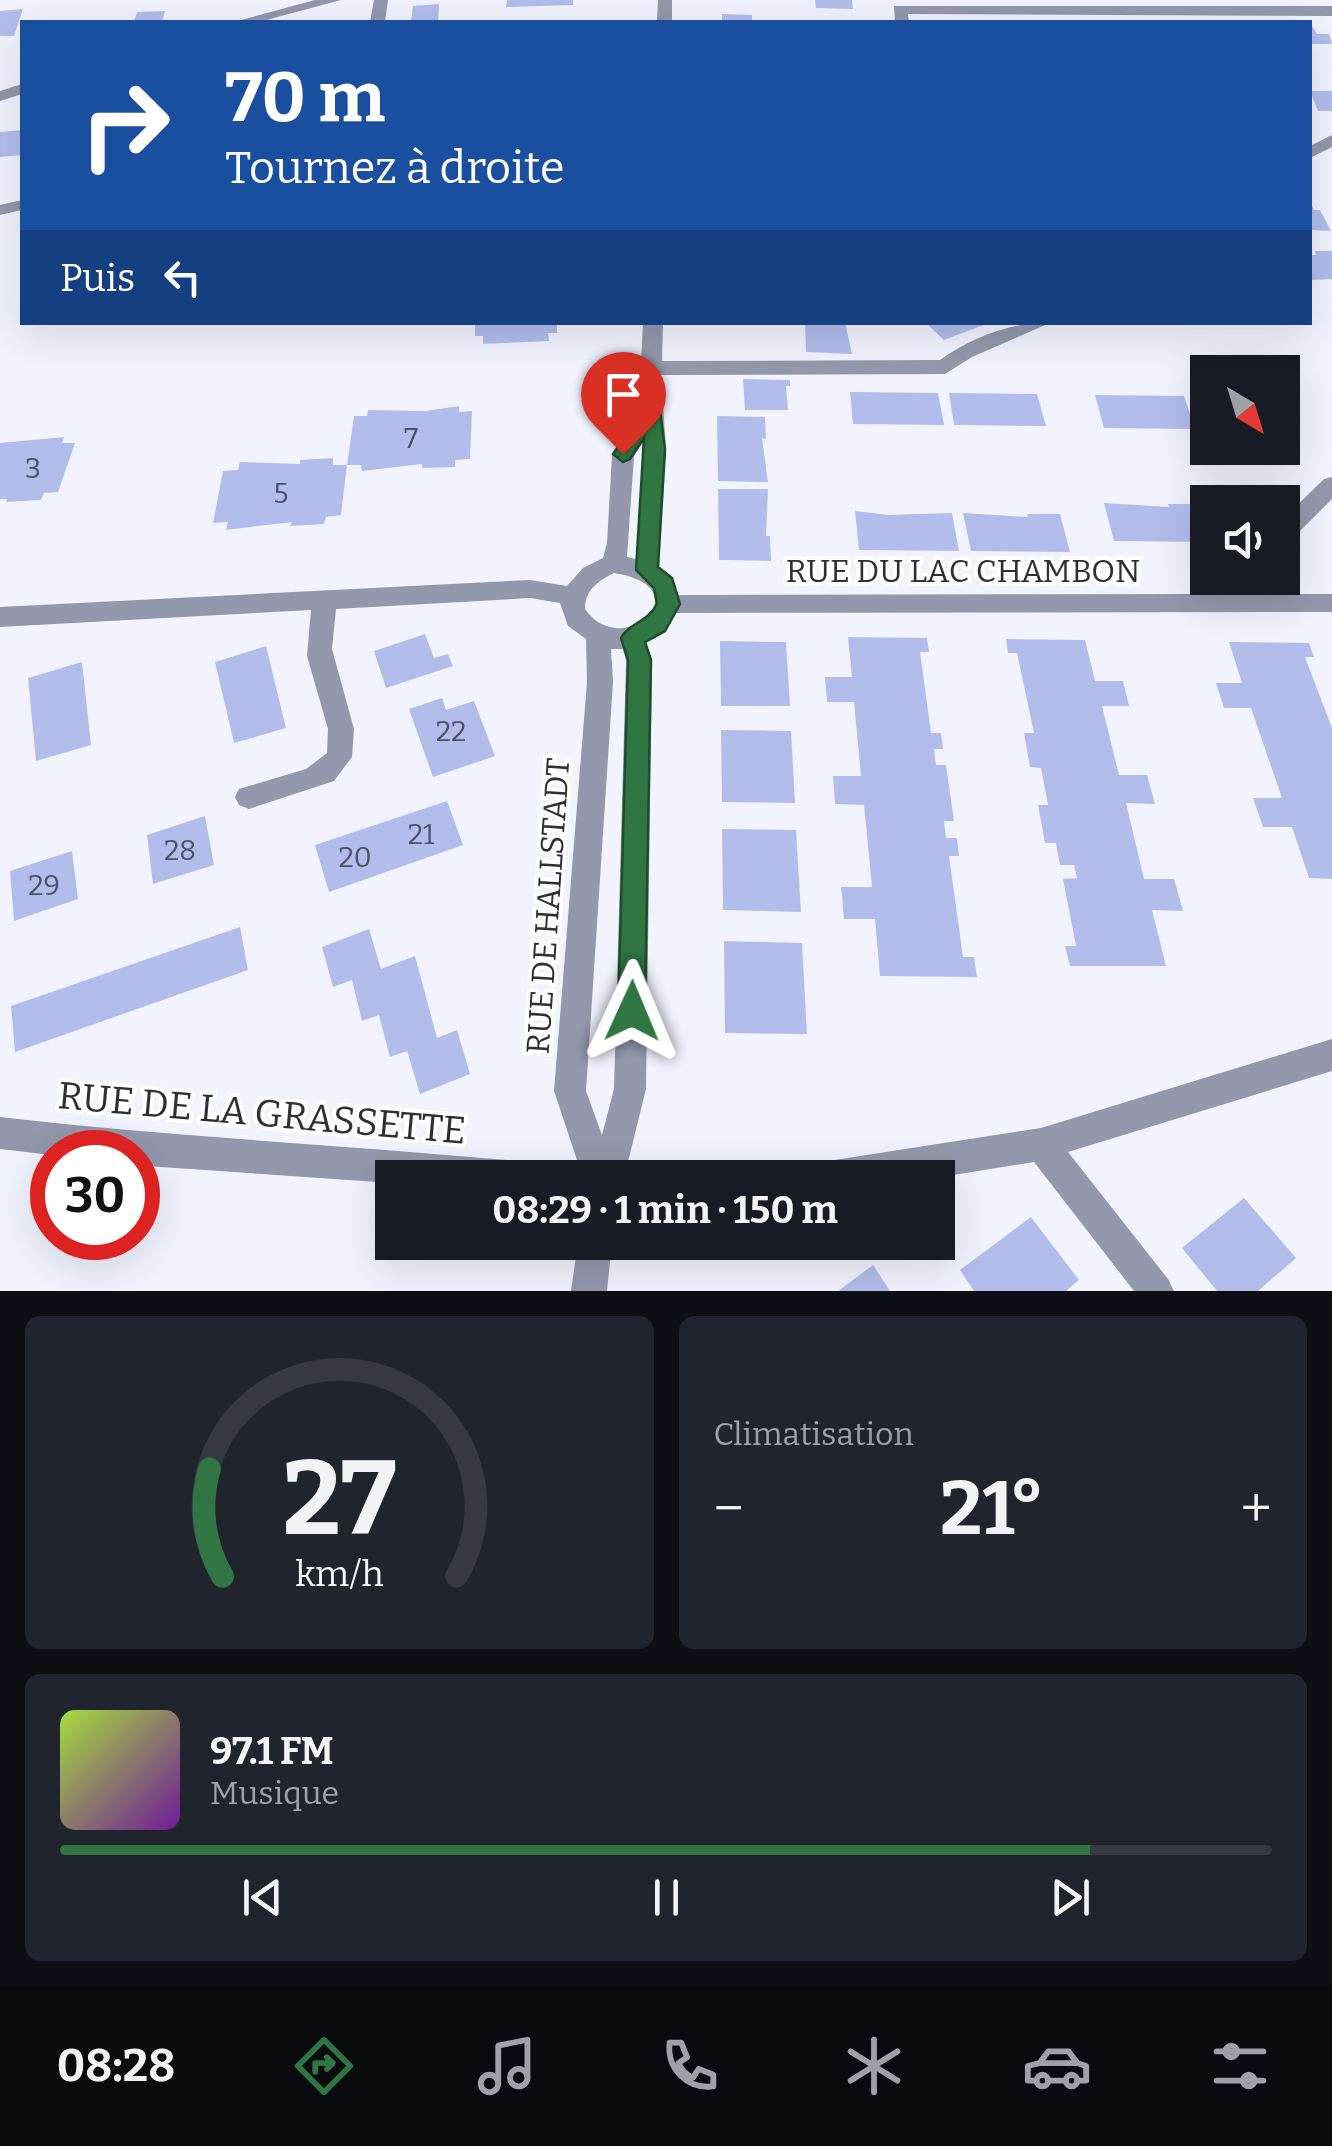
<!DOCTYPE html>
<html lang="fr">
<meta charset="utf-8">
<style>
body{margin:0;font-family:Bitter,serif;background:#20242c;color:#f1f3f6;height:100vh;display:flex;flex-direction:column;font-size:38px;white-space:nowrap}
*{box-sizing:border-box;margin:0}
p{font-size:32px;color:#9ea1a6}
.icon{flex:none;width:55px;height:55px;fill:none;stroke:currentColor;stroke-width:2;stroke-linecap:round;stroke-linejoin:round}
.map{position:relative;height:1291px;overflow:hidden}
.details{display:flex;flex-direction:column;gap:25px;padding:25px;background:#0d0f14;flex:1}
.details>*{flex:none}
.guide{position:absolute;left:20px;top:20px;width:1292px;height:305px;border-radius:0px;box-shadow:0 10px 40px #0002;background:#1a4fa0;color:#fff;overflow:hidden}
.needle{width:65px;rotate:142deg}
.fabs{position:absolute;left:1190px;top:355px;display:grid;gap:20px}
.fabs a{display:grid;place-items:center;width:110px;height:110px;border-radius:0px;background:#171b24;box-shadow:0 10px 40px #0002;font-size:50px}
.speed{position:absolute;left:30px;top:1130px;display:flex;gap:20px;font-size:50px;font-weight:700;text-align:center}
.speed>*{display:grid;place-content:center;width:130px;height:130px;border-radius:50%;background:#171b24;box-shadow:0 10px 40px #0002;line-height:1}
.speed .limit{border:15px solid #d22;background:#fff;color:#111}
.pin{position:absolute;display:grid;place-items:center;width:85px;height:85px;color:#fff;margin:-102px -42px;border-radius:50% 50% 50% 0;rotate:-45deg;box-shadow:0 0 10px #0007}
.pin .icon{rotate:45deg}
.me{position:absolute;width:110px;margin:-55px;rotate:1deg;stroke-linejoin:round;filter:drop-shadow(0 0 8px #0008)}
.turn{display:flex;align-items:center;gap:35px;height:210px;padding:0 40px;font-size:45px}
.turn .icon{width:130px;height:130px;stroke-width:2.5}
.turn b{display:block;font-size:70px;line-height:85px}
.then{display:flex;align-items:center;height:95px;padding:0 40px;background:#0003;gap:20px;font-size:38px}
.big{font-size:75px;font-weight:700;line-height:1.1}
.details .tile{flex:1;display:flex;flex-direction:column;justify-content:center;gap:15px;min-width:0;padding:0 35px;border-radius:15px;background:#20242c}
.details .dial{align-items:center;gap:0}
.dial svg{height:260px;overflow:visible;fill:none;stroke:#363941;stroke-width:7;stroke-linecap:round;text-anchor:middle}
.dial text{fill:#f1f3f6;stroke:none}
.song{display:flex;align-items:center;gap:30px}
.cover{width:120px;height:120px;border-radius:15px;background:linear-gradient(135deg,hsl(80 70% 55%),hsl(280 70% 35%))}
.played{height:10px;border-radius:5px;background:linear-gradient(90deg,#307642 85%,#363941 85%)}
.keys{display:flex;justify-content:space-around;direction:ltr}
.heat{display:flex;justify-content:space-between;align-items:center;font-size:55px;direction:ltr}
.details .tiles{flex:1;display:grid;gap:25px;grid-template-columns:1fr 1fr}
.tile:last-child{grid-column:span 2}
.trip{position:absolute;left:375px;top:1160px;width:580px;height:100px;border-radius:0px;background:#171b24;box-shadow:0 10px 40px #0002;font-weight:700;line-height:100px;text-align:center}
.dock{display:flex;height:160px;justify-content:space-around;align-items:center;background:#090b0e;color:#9ea1a6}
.dock .icon{width:70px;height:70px}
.dock .selected{color:#307642}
.dock b{font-size:45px;color:#f1f3f6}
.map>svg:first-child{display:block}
</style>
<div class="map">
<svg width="1332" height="1291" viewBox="0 0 1332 1291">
<rect width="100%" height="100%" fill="#f1f3fe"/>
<g fill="#b3bdec">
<polygon points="507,0 573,0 573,5 506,7"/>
<polygon points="815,0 852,0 853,9 816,8"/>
<polygon points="439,4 438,22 411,22 413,6"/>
<polygon points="23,9 14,36 0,36 0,11"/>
<polygon points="165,11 162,22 134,22 137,12"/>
<polygon points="722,14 752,15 752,22 722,22"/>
<polygon points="1310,23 1317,34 1329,34 1332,44 1310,44"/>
<polygon points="1310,91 1332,91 1332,111 1318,111"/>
<polygon points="22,130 22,155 0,157 0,132"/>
<polygon points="1310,201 1314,210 1320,210 1331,231 1310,230"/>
<polygon points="1315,251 1332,251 1332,279 1310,280 1310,255 1316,255"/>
<polygon points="475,322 557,322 557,333 548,333 549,341 483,344 483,336 475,336"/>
<polygon points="805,322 845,322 852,354 806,352"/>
<polygon points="925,322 988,322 989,323 944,340"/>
<polygon points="743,379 790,380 790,386 786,386 788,410 745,410"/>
<polygon points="850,392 938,393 944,425 853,424"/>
<polygon points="949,393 1037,394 1046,426 954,425"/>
<polygon points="1282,394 1298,430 1282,430"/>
<polygon points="1095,395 1184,396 1195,429 1104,428"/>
<polygon points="1194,396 1208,397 1208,431 1207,431"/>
<polygon points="459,406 459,412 472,411 470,459 455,460 455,467 422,468 422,464 362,471 361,465 347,465 354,416 367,416 368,410 426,411"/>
<polygon points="717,416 765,417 766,439 762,438 768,482 718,481"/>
<polygon points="64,437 62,443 75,443 58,492 44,493 41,500 6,502 7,499 0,499 0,443"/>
<polygon points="333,458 333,465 347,465 341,515 326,517 324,524 290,526 292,522 226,530 228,522 213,523 223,471 238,470 240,462 300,464 300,460"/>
<polygon points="718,489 768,489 766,536 770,536 771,561 719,560"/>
<polygon points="1104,503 1169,507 1168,504 1200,504 1208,525 1208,542 1114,541"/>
<polygon points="855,511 888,515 952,513 959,551 859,550"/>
<polygon points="963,513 1028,517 1027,514 1060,514 1070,552 971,551"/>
<polygon points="425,634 434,658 448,654 453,666 386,688 374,651"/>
<polygon points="848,637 927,638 929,652 920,652 931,733 941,733 943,749 934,749 936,765 946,765 954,821 944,821 946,838 957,838 959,856 949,856 963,957 974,957 977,977 880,976 875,919 844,919 841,887 872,887 864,805 835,804 833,776 861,776 854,702 827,702 825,677 852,677"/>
<polygon points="1006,639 1085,640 1095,681 1123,681 1129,706 1102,706 1119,775 1147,775 1155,804 1126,803 1144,879 1174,879 1183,911 1152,910 1166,966 1070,966 1065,946 1076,946 1063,879 1077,878 1074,865 1060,865 1056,843 1045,843 1038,805 1048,805 1041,768 1030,767 1024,733 1034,733 1017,653 1008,653"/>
<polygon points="720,641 786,642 790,706 721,706"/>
<polygon points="1229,642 1309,643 1314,657 1305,657 1332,728 1332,879 1309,878 1292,827 1263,827 1253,798 1282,798 1251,708 1224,708 1216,683 1242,683"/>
<polygon points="266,646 286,728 234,743 215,662"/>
<polygon points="82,662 91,745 36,761 28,678"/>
<polygon points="442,698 446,710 474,701 495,756 433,777 409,709"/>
<polygon points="721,730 791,731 795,803 722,802"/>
<polygon points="447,801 463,845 329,892 315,845"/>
<polygon points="205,816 214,865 153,884 147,835"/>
<polygon points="722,829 796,830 801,912 723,910"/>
<polygon points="72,851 78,899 14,921 10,871"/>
<polygon points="240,927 248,970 15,1052 11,1006"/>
<polygon points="369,929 381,969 415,956 437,1038 457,1030 470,1074 420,1094 407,1051 390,1057 379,1015 362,1021 352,980 333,987 322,947"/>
<polygon points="724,941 802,943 807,1034 725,1033"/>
<polygon points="1244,1198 1296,1258 1258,1291 1217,1291 1182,1248"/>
<polygon points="1031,1217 1079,1280 1066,1291 974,1291 960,1270"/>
<polygon points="873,1265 890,1291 838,1291"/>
</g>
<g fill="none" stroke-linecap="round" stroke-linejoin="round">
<g fill="#9398ac" fill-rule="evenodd">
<polygon points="315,0 341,0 259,22 234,22"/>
<polygon points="374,0 388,0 385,22 370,22"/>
<polygon points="658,0 672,0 672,22 657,22"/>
<polygon points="894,6 1332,6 1332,16 908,14 909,22 895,22"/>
<polygon points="22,84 22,94 0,101 0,91"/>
<polygon points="1332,135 1332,147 1310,158 1310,146"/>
<polygon points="22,200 22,210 0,215 0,205"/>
<path d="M 643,322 L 663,322 L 662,361 L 940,360 C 972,337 1012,322 1052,322 L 972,357 L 945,374 L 661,375 L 666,449 L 659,567 L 670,575 L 678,595 L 1213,594 L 1233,578 L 1261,578 L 1246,594 L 1332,594 L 1332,612 L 675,613 L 659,636 L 646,643 L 652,661 L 646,1089 L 624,1178 L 583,1178 L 554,1091 L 587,682 L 586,639 L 568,626 L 560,603 L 530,598 L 336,609 L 332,649 L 354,729 L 352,757 L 334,781 L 249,809 L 239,805 L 235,797 L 239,789 L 306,769 L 327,753 L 328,729 L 307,656 L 311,610 L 0,627 L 0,607 L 530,580 L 567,586 L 583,568 L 603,558 L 607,543 L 612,455 L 628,431 L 639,403 ZM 643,442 L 644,449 L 636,559 L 627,557 L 634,456 ZM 614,573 C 704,587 623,663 585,609 C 585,590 598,581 614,573 ZM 611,649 L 623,649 L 626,661 L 614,1089 L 602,1135 L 586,1091 L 613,682 Z"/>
<polygon points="1332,477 1332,499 1290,541 1282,543 1282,520 1324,479"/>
<polygon points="1332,1039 1332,1071 1068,1152 1168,1279 1174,1291 1134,1291 1034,1162 935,1178 812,1178 816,1166 828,1161 1041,1128"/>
<path d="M 0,1117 C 172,1137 345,1145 517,1161 L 529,1166 L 533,1178 L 392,1178 L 392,1183 L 146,1166 L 138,1165 L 138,1152 L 52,1155 L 0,1149 Z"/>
<polygon points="578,1242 612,1242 607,1291 571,1291"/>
</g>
</g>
<path fill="#307642" stroke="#1f4d2b" stroke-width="2.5" d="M 650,395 L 659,402 L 665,449 L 658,567 L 672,578 L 680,604 L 665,631 L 645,642 L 651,660 L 645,1011 L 641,1021 L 632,1025 L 622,1021 L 618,1011 L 628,660 L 621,638 C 629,623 647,623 657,604 L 654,588 L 636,570 L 644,438 L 630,459 L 623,462 L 613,454 L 629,431 L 643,397 Z"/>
<g text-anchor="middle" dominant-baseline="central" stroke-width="8" stroke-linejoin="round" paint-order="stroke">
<g font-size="28" fill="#4e5266">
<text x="411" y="438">7</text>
<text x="33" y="468">3</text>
<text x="281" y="493">5</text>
<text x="451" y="731">22</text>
<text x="421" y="834">21</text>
<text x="180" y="850">28</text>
<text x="355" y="857">20</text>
<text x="44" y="885">29</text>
</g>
<g font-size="32" fill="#2d2f39" stroke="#fff">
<text x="963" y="571">RUE DU LAC CHAMBON</text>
<text transform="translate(548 906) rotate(-86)">RUE DE HALLSTADT</text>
</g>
<g font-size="38" fill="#2d2f39" stroke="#fff">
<text transform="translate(262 1113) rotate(5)">RUE DE LA GRASSETTE</text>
</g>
</g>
</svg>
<div class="fabs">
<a><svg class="needle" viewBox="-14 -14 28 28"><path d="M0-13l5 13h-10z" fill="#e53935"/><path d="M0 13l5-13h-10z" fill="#9ea1a6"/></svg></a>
<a><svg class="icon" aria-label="sound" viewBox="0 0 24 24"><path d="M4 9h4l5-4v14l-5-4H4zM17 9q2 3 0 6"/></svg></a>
</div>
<div class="speed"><div class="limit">30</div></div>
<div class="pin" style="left:623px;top:454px;background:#d93025"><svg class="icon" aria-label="arrive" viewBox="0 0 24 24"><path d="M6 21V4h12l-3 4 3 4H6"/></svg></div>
<svg class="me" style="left:632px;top:1011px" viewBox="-20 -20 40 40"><path d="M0-17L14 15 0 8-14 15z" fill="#307642" stroke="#fff" stroke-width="4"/></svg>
<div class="trip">08:29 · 1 min · 150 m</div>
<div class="guide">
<div class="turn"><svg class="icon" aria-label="right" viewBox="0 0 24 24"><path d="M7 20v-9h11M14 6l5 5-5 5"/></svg><div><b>70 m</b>Tournez à droite</div></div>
<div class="then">Puis<svg class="icon" aria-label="left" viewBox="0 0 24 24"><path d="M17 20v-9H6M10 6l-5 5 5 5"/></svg></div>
</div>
</div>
<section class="details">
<div class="tiles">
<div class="tile dial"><svg viewBox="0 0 100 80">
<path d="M14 69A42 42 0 1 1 86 69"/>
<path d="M14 69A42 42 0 0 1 10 36" stroke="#307642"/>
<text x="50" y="56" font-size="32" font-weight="700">27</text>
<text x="50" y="72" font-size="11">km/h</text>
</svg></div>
<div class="tile"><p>Climatisation</p>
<div class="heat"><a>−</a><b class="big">21°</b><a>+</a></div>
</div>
<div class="tile">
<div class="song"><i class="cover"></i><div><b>97.1 FM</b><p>Musique</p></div></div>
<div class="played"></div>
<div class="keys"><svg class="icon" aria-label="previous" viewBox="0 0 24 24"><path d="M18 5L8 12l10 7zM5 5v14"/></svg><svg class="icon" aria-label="pause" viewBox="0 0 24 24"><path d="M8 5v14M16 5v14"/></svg><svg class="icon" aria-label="next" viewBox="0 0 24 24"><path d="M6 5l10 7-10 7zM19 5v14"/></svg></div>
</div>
</div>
</section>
<nav class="dock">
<b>08:28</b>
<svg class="icon selected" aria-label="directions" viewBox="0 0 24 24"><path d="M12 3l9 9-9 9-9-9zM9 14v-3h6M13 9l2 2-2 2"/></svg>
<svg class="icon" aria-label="music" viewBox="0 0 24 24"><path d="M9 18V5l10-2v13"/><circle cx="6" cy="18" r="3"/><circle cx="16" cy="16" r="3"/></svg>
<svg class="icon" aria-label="phone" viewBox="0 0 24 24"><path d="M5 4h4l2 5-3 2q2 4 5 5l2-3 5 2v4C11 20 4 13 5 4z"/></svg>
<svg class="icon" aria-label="climate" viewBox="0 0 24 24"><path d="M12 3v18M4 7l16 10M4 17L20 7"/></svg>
<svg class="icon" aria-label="car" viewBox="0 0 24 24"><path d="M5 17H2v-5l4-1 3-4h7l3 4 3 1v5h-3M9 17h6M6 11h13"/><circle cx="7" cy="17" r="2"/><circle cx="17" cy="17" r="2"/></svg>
<svg class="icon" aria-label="filters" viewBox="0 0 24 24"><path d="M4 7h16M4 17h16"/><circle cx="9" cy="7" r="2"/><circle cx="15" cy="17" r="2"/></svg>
</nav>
